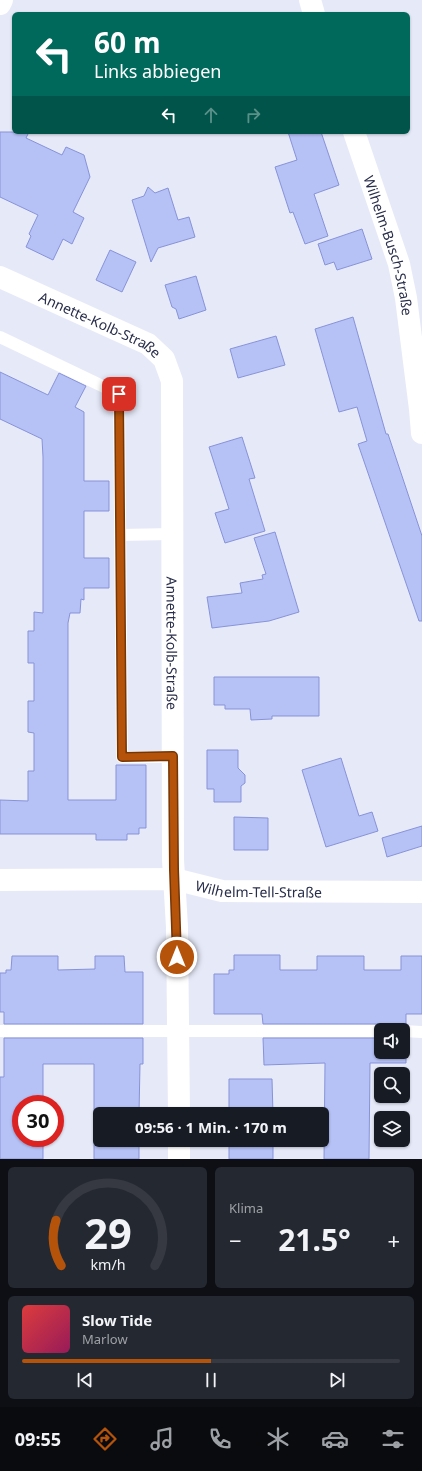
<!DOCTYPE html>
<html lang="de">
<meta charset="utf-8">
<style>
body{margin:0;font-family:"Noto Sans",sans-serif;background:#242831;color:#f1f3f6;height:100vh;display:flex;flex-direction:column;font-size:15px;white-space:nowrap}
*{box-sizing:border-box;margin:0}
p{font-size:13px;color:#9ea1a6}
.icon{flex:none;width:22px;height:22px;fill:none;stroke:currentColor;stroke-width:2;stroke-linecap:round;stroke-linejoin:round}
.map{position:relative;height:1159px;overflow:hidden}
.panel{display:flex;flex-direction:column;gap:8px;padding:8px;background:#0d0f14;flex:1}
.panel>*{flex:none}
.banner{position:absolute;left:12px;top:12px;width:398px;height:122px;border-radius:6px;box-shadow:0 1px 3px #0004;background:#00695c;color:#fff;overflow:hidden}
.controls{position:absolute;left:374px;top:1023px;display:grid;gap:8px}
.controls a{display:grid;place-items:center;width:36px;height:36px;border-radius:6px;background:#171b24;box-shadow:0 1px 3px #0004;font-size:20px}
.speed{position:absolute;left:12px;top:1095px;display:flex;gap:8px;font-size:20px;font-weight:700;text-align:center}
.speed>*{display:grid;place-content:center;width:52px;height:52px;border-radius:50%;background:#171b24;box-shadow:0 1px 3px #0004;line-height:1}
.speed .limit{border:6px solid #d22;background:#fff;color:#111}
.pin{position:absolute;display:grid;place-items:center;width:34px;height:34px;color:#fff;margin:-17px;border-radius:8px;box-shadow:0 2px 6px #0006}
.me{position:absolute;width:44px;margin:-22px;rotate:0deg;stroke-linejoin:round;filter:drop-shadow(0 0 3px #0008)}
.turn{display:flex;align-items:center;gap:14px;height:84px;padding:0 16px;font-size:18px}
.turn .icon{width:52px;height:52px;stroke-width:2.5}
.turn b{display:block;font-size:28px;line-height:34px}
.lanes{display:flex;align-items:center;height:38px;padding:0 16px;background:#0003;justify-content:center;gap:20px;direction:ltr}
.lanes .off{opacity:.35}
.big{font-size:30px;font-weight:700;line-height:1.1}
.panel .card{flex:1;display:flex;flex-direction:column;justify-content:center;gap:6px;min-width:0;padding:0 14px;border-radius:6px;background:#242831}
.panel .dial{align-items:center;gap:0}
.dial svg{height:104px;overflow:visible;fill:none;stroke:#363941;stroke-width:7;stroke-linecap:round;text-anchor:middle}
.dial text{fill:#f1f3f6;stroke:none}
.song{display:flex;align-items:center;gap:12px}
.cover{width:48px;height:48px;border-radius:6px;background:linear-gradient(135deg,hsl(0 70% 55%),hsl(330 70% 35%))}
.played{height:4px;border-radius:2px;background:linear-gradient(90deg,#b45309 50%,#363941 50%)}
.keys{display:flex;justify-content:space-around;direction:ltr}
.heat{display:flex;justify-content:space-between;align-items:center;font-size:22px;direction:ltr}
.panel .tiles{flex:1;display:grid;gap:8px;grid-template-columns:1fr 1fr}
.card:last-child{grid-column:span 2}
.trip{position:absolute;left:93px;top:1107px;width:236px;height:40px;border-radius:6px;background:#171b24;box-shadow:0 1px 3px #0004;font-weight:700;line-height:40px;text-align:center}
.menu{display:flex;height:64px;justify-content:space-around;align-items:center;background:#090b0e;color:#9ea1a6}
.menu .icon{width:28px;height:28px}
.menu .current{color:#b45309}
.menu b{font-size:18px;color:#f1f3f6}
.map>svg:first-child{display:block}
</style>
<div class="map">
<svg width="422" height="1159" viewBox="0 0 422 1159">
<rect width="100%" height="100%" fill="#e6e9f8"/>
<g fill="#b6c1f5" stroke="#8793d9">
<polygon points="0,132 29,132 26,138 62,155 66,147 84,155 90,177 73,212 84,218 72,244 63,239 53,260 26,247 31,236 29,234 38,215 0,197"/>
<polygon points="288,132 321,132 339,185 314,194 328,236 305,244 293,212 290,213 275,167 297,160"/>
<polygon points="148,187 155,193 168,188 178,220 189,217 195,237 158,248 151,262 132,200 144,196"/>
<polygon points="362,229 372,259 337,270 334,262 325,265 318,244"/>
<polygon points="110,250 136,262 122,292 96,280"/>
<polygon points="196,276 206,310 179,319 176,309 172,307 165,285"/>
<polygon points="353,317 386,434 388,434 422,536 422,621 419,621 358,444 367,441 357,407 339,412 315,329"/>
<polygon points="276,336 285,365 238,378 230,349"/>
<polygon points="0,372 48,395 59,373 86,386 75,407 84,412 84,481 109,481 109,511 84,511 84,558 109,558 109,588 84,588 84,600 81,599 80,613 70,613 68,623 68,800 116,800 116,765 146,765 146,828 139,828 139,834 127,834 127,840 96,840 96,834 0,834 0,800 28,801 28,771 34,771 34,733 28,732 28,701 34,701 34,663 28,663 28,631 34,631 34,612 43,613 43,457 42,439 0,419"/>
<polygon points="242,437 255,478 249,479 265,531 225,543 215,513 229,509 209,447"/>
<polygon points="275,532 299,612 269,621 212,628 207,597 242,593 240,583 263,579 262,575 266,574 254,538"/>
<polygon points="214,677 319,677 319,716 272,716 272,719 251,720 250,709 225,709 225,705 214,705"/>
<polygon points="207,750 238,750 238,768 245,775 245,783 241,786 241,802 214,802 214,789 207,789"/>
<polygon points="341,758 359,816 372,812 378,831 326,847 302,770"/>
<polygon points="234,817 268,818 268,850 234,850"/>
<polygon points="422,826 422,846 387,857 382,838"/>
<polygon points="234,955 280,955 280,970 317,970 317,956 364,956 364,970 401,970 401,956 422,956 422,1014 406,1014 406,1024 399,1025 396,1030 388,1030 385,1025 381,1024 263,1024 262,1014 214,1014 214,974 229,974 229,970 234,970"/>
<polygon points="12,956 58,956 58,970 95,969 95,956 124,956 125,972 143,972 143,1024 4,1024 4,1012 0,1012 0,973 6,973 6,970 11,970"/>
<polygon points="4,1038 143,1038 143,1064 140,1064 139,1114 100,1114 100,1140 139,1140 139,1159 94,1159 94,1064 43,1064 43,1104 21,1104 21,1138 43,1138 43,1159 0,1159 0,1077 4,1077"/>
<polygon points="263,1038 381,1038 381,1052 403,1052 403,1039 406,1039 406,1063 370,1063 369,1159 324,1159 325,1063 264,1065"/>
<polygon points="229,1079 272,1079 273,1114 229,1114"/>
<rect x="229" y="1140" width="44" height="19"/>
</g>
<g fill="none" stroke-linecap="round" stroke-linejoin="round">
<g stroke="#fff" stroke-width="12">
<polyline points="0,337 119,394 122,757 173,757"/>
<polyline points="120,535 172,534"/>
<polyline points="0,1031 381,1031"/>
<polyline points="403,1031 422,1032"/>
</g>
<g stroke="#fff" stroke-width="22">
<polyline points="310,0 314,14"/>
<polyline points="0,4 2,0"/>
<path id="s1" d="M 354,132 L 399,264 L 406,298 L 420,409 L 422,433"/>
<path id="s2" d="M 0,277 L 148,344 L 164,359 L 172,381 L 173,860 L 177,927 L 179,1114"/>
<path id="s3" d="M 0,880 L 174,879 L 222,891 L 422,892"/>
<polyline points="179,1140 179,1159"/>
</g>
</g>
<g fill="none" stroke-linecap="round" stroke-linejoin="round">
<defs>
<polyline id="route" points="119,394 122,757 173,756 174,869 177,957"/>
</defs>
<use href="#route" stroke="#753606" stroke-width="10"/>
<use href="#route" stroke="#b45309" stroke-width="7"/>
</g>
<g text-anchor="middle" dominant-baseline="central" stroke-width="3" stroke-linejoin="round" paint-order="stroke">
<g font-size="14" fill="#282d4a" stroke="#fff">
<text stroke="none"><textPath href="#s1" startOffset="119">Wilhelm-Busch-Straße</textPath></text>
<text stroke="none"><textPath href="#s2" startOffset="111">Annette-Kolb-Straße</textPath></text>
<text stroke="none"><textPath href="#s2" startOffset="470">Annette-Kolb-Straße</textPath></text>
<text stroke="none"><textPath href="#s3" startOffset="260">Wilhelm-Tell-Straße</textPath></text>
</g>
</g>
</svg>
<div class="controls">
<a><svg class="icon" aria-label="sound" viewBox="0 0 24 24"><path d="M4 9h4l5-4v14l-5-4H4zM17 9q2 3 0 6"/></svg></a>
<a><svg class="icon" aria-label="search" viewBox="0 0 24 24"><circle cx="10" cy="10" r="6"/><path d="M15 15l6 6"/></svg></a>
<a><svg class="icon" aria-label="layers" viewBox="0 0 24 24"><path d="M12 4l9 5-9 5-9-5zM3 14l9 5 9-5"/></svg></a>
</div>
<div class="speed"><div class="limit">30</div></div>
<div class="pin" style="left:119px;top:394px;background:#d93025"><svg class="icon" aria-label="arrive" viewBox="0 0 24 24"><path d="M6 21V4h12l-3 4 3 4H6"/></svg></div>
<svg class="me" style="left:177px;top:957px" viewBox="-20 -20 40 40"><circle r="17" fill="#b45309" stroke="#fff" stroke-width="3"/><path d="M0-11L8 9 0 5-8 9z" fill="#fff"/></svg>
<div class="trip">09:56 · 1 Min. · 170 m</div>
<div class="banner">
<div class="turn"><svg class="icon" aria-label="left" viewBox="0 0 24 24"><path d="M17 20v-9H6M10 6l-5 5 5 5"/></svg><div><b>60 m</b>Links abbiegen</div></div>
<div class="lanes"><svg class="icon" aria-label="left" viewBox="0 0 24 24"><path d="M17 20v-9H6M10 6l-5 5 5 5"/></svg><svg class="icon off" aria-label="ahead" viewBox="0 0 24 24"><path d="M12 20V5M6 11l6-6 6 6"/></svg><svg class="icon off" aria-label="right" viewBox="0 0 24 24"><path d="M7 20v-9h11M14 6l5 5-5 5"/></svg></div>
</div>
</div>
<section class="panel">
<div class="tiles">
<div class="card dial"><svg viewBox="0 0 100 80">
<path d="M14 69A42 42 0 1 1 86 69"/>
<path d="M14 69A42 42 0 0 1 10 34" stroke="#b45309"/>
<text x="50" y="56" font-size="32" font-weight="700">29</text>
<text x="50" y="72" font-size="11">km/h</text>
</svg></div>
<div class="card"><p>Klima</p>
<div class="heat"><a>−</a><b class="big">21.5°</b><a>+</a></div>
</div>
<div class="card">
<div class="song"><i class="cover"></i><div><b>Slow Tide</b><p>Marlow</p></div></div>
<div class="played"></div>
<div class="keys"><svg class="icon" aria-label="previous" viewBox="0 0 24 24"><path d="M18 5L8 12l10 7zM5 5v14"/></svg><svg class="icon" aria-label="pause" viewBox="0 0 24 24"><path d="M8 5v14M16 5v14"/></svg><svg class="icon" aria-label="next" viewBox="0 0 24 24"><path d="M6 5l10 7-10 7zM19 5v14"/></svg></div>
</div>
</div>
</section>
<nav class="menu">
<b>09:55</b>
<svg class="icon current" aria-label="directions" viewBox="0 0 24 24"><path d="M12 3l9 9-9 9-9-9zM9 14v-3h6M13 9l2 2-2 2"/></svg>
<svg class="icon" aria-label="music" viewBox="0 0 24 24"><path d="M9 18V5l10-2v13"/><circle cx="6" cy="18" r="3"/><circle cx="16" cy="16" r="3"/></svg>
<svg class="icon" aria-label="phone" viewBox="0 0 24 24"><path d="M5 4h4l2 5-3 2q2 4 5 5l2-3 5 2v4C11 20 4 13 5 4z"/></svg>
<svg class="icon" aria-label="climate" viewBox="0 0 24 24"><path d="M12 3v18M4 7l16 10M4 17L20 7"/></svg>
<svg class="icon" aria-label="car" viewBox="0 0 24 24"><path d="M5 17H2v-5l4-1 3-4h7l3 4 3 1v5h-3M9 17h6M6 11h13"/><circle cx="7" cy="17" r="2"/><circle cx="17" cy="17" r="2"/></svg>
<svg class="icon" aria-label="filters" viewBox="0 0 24 24"><path d="M4 7h16M4 17h16"/><circle cx="9" cy="7" r="2"/><circle cx="15" cy="17" r="2"/></svg>
</nav>
